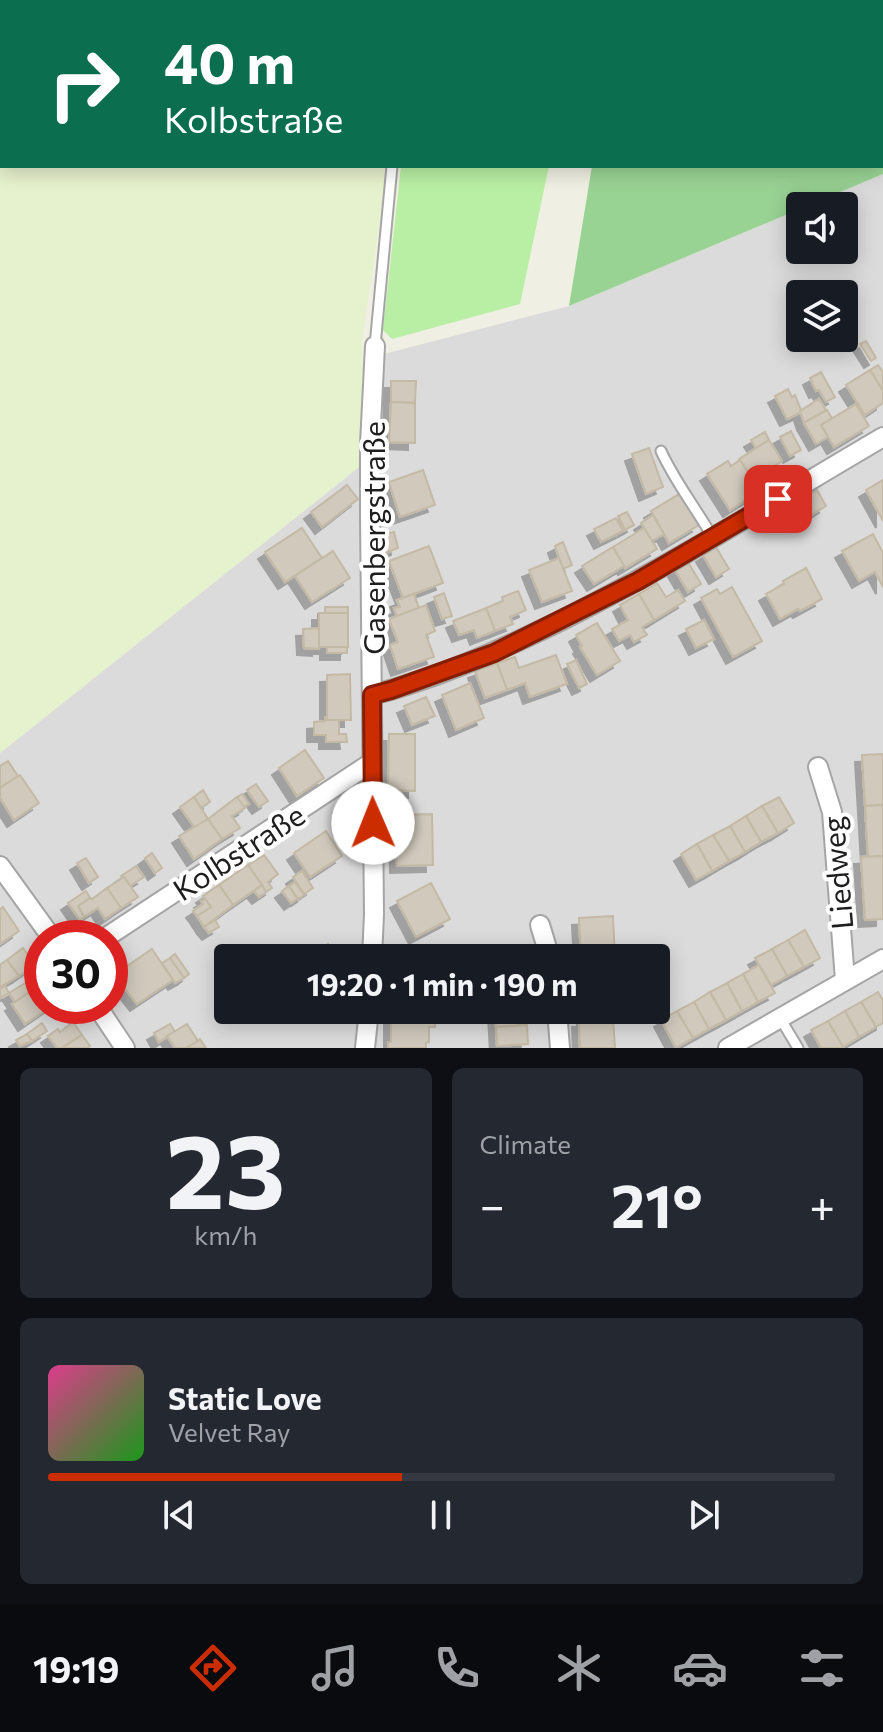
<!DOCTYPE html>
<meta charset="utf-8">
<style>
body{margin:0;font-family:Commissioner,sans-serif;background:#242831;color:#f1f3f6;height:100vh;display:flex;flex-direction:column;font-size:30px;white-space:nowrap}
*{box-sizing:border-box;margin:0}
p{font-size:26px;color:#9ea1a6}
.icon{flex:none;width:44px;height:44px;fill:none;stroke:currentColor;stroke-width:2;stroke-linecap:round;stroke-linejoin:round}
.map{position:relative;height:1048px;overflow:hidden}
.details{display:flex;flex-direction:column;gap:20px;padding:20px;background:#0d0f14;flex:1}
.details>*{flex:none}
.banner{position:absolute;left:0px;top:0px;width:884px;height:168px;box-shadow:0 4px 20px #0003;background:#0b6e4f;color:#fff;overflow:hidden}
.controls{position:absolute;left:786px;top:192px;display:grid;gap:16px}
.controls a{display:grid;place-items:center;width:72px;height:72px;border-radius:8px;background:#171b24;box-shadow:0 4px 20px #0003;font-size:40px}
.speed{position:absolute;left:24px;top:920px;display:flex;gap:16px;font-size:40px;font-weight:700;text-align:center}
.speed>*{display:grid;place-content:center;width:104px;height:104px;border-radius:50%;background:#171b24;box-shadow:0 4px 20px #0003;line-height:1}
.speed .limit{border:12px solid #d22;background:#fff;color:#111}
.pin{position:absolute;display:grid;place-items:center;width:68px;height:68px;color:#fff;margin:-34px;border-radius:16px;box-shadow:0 4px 12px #0006}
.me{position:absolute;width:88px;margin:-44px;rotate:359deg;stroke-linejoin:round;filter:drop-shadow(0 0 6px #0008)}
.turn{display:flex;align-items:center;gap:28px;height:168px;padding:0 32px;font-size:36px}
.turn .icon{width:104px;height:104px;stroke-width:2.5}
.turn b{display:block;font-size:56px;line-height:68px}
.big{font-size:60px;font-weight:700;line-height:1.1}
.details .card{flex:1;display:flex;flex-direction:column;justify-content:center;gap:12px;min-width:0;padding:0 28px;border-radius:12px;background:#242831}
.details .dial{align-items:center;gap:0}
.dial b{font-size:104px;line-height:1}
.song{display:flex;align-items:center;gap:24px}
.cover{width:96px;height:96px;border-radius:12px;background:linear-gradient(135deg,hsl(330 70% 55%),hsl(120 70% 35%))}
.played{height:8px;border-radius:4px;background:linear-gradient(90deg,#cc2d00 45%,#363941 45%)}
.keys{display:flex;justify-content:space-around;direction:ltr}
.heat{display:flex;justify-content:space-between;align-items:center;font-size:44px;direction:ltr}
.details .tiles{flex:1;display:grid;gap:20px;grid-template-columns:1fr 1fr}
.card:last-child{grid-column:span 2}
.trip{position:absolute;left:214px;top:944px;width:456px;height:80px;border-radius:8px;background:#171b24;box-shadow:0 4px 20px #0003;font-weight:700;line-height:80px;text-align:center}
.tabs{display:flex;height:128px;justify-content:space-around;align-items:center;background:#090b0e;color:#9ea1a6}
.tabs .icon{width:56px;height:56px}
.tabs .active{color:#cc2d00}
.tabs b{font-size:36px;color:#f1f3f6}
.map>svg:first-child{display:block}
</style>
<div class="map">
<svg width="883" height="1048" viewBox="0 0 883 1048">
<defs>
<filter id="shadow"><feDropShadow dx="-7" dy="7" stdDeviation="0" flood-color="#0004"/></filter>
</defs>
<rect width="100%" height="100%" fill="#f0efe3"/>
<path fill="#dcdbdb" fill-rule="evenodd" d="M 883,174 L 883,1048 L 0,1048 L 0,753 L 364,463 L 375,463 L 384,354 L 569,306 L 800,209 L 800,250 L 844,250 L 844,206 L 807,206 ZM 800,294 L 844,294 L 844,338 L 800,338 ZM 42,938 L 110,938 L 110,1006 L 42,1006 ZM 228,958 L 656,958 L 656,1010 L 228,1010 Z"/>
<g fill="#e6f1cd">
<polygon points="21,0 412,0 412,2 20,2"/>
<polygon points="2,44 2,166 388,166 362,340 364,463 0,753 0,49"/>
</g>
<polygon fill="#b9efa4" points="401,166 549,166 520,304 392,339 383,330"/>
<polygon fill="#99d394" points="619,0 883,0 883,174 807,206 800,206 800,209 569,306 592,166 882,166 882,2 619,2"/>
<g fill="#d0c9bc" stroke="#c3b9a4" stroke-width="2" filter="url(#shadow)">
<polygon points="866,341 876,358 871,361 860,344"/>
<polygon points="878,365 883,372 883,391 870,370"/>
<polygon points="870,370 883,391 883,403 865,415 846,385"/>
<polygon points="821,372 835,397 826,402 819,390 816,391 810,378"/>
<polygon points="391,381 416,381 415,403 391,402"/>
<polygon points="788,389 792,397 795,395 801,410 800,413 787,419 775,396"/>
<polygon points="819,399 826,410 804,423 800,411"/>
<polygon points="391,402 415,403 415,443 389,442"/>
<polygon points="856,404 869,426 834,447 821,425"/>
<polygon points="827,410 832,418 821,425 828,437 816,444 804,423"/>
<polygon points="791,431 801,450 790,456 780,437"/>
<polygon points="765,432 769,440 756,448 751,440"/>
<polygon points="769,440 782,461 769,470 776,481 760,491 739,459"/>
<polygon points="649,448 663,487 646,494 632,454"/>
<polygon points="740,460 760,491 730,510 707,474 728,461 731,466"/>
<polygon points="423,470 435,505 400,517 389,482"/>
<polygon points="883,480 883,521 866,490"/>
<polygon points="347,485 358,499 322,527 311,512"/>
<polygon points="817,490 826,506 811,515 802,499"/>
<polygon points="681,493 699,525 669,543 651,511"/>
<polygon points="627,512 634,525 625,530 618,516"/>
<polygon points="653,515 664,534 652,541 641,523"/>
<polygon points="616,518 623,531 601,542 594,529"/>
<polygon points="302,528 322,558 285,582 265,552"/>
<polygon points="644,528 657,549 625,568 613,547"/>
<polygon points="394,532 398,548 381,555 380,535"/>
<polygon points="873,534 883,553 883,587 875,572 859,581 842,551"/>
<polygon points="563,542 572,565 563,569 555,546"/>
<polygon points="429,546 443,583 403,598 389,561"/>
<polygon points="613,547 624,566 594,584 582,566"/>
<polygon points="716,547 729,569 716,577 703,555"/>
<polygon points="333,551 350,578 312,602 295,576"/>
<polygon points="559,558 572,591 542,602 529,570"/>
<polygon points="688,562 701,584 688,592 675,570"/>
<polygon points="806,568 822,599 800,611 798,609 780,619 766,594 784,584 783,581"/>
<polygon points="657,583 666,597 678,590 685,601 654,620 639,594"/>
<polygon points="732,587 762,641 733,657 701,598 717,589 720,594"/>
<polygon points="518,591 526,610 510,617 513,624 495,631 486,608 503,601 502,597"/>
<polygon points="444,593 452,616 442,619 434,597"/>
<polygon points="414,594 419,608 397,616 394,608 400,607 397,600"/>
<polygon points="639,594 654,620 642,627 647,635 634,642 630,635 619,641 612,629 628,620 620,605"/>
<polygon points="426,605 435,631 426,635 434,657 398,669 390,645 398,642 389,619"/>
<rect x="325" y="607" width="23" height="6"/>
<polygon points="486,608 495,631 477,638 474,630 459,635 453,621"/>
<rect x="319" y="613" width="29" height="34"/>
<polygon points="704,620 714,639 696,648 686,629"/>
<polygon points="597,623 620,661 597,675 580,647 582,646 576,635"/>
<polygon points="319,628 319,649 304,648 303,629"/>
<rect x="327" y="647" width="20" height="6"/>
<polygon points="556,655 567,684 530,697 525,683 507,690 497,663 515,657 519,668"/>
<polygon points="576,660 587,684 579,688 567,664"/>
<polygon points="497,663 507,690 485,698 475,671"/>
<polygon points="350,674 351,720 327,720 327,675"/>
<polygon points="470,683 484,718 456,730 442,695"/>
<polygon points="426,697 435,716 412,725 404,706"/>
<polygon points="325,717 327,717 327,720 339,720 339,734 346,734 347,742 326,742 326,735 314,735 314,722 325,721"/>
<polygon points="389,734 415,734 415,791 388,790"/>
<polygon points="305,750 324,778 297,796 279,768"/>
<polygon points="883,754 883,805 865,806 862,755"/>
<polygon points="8,761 18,776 0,788 0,766"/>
<polygon points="20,775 39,803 14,820 0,798 0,788"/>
<polygon points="256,784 268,801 259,807 247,790"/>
<polygon points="203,790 210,802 201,808 194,797"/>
<polygon points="242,794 249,804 244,807 237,797"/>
<polygon points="194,797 208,819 195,828 180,807"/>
<polygon points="237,797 245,808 232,816 240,828 222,839 208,819"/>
<polygon points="779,797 794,823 778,833 762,806"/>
<polygon points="883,805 883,856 868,857 865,806"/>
<polygon points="762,806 778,833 761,842 746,816"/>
<polygon points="432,814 433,865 397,866 396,815"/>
<polygon points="746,816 761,842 745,852 730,826"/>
<polygon points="208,819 222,839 194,859 179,836"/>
<polygon points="730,826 745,852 729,861 713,835"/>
<polygon points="326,831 342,856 310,877 294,853"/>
<polygon points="713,835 729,861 712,871 697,844"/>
<polygon points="697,844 712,871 696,880 681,854"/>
<polygon points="152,853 162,868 155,873 145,858"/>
<polygon points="264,855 278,874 268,882 272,888 266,892 248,865"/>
<polygon points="883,856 883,919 865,920 861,857"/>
<polygon points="86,858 98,877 89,883 77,863"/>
<polygon points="248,865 262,885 233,905 219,885"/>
<polygon points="136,866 144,877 130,886 124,877 122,878 121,876"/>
<polygon points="302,871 313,888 304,894 293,877"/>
<polygon points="124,877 138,897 121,908 107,888"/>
<polygon points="295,882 304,895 298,899 289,886"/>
<polygon points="431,883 450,919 416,937 397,901"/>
<polygon points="219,885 233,905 204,927 197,916 211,907 203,896"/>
<polygon points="262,885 266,892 259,897 254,891"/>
<polygon points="289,886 297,899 291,903 282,891"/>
<polygon points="107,888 121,908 105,919 98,908 84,917 78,906 90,898 92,899"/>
<polygon points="86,891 90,898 78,906 84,917 80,920 68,903"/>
<polygon points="205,899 211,907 197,916 193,911 203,904 201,901"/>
<polygon points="3,907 19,931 0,944 0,909"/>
<polygon points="613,916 615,958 581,958 579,918"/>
<polygon points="215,920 219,927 209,933 204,927"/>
<polygon points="805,930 820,958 804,967 788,940"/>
<polygon points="788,940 804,967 787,976 772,949"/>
<polygon points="328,944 337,958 307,958"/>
<polygon points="23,948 35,965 19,976 7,960"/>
<polygon points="152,949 173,980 137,1004 114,975"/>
<polygon points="522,949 522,958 491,958 491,951"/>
<polygon points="772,949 787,976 771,985 755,958"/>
<polygon points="175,954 189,974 184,978 170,958"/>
<polygon points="170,958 184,978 175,983 162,963"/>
<polygon points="7,960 19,976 0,987 0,965"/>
<polygon points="759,965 775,993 758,1002 743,974"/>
<polygon points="743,974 758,1002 742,1011 727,983"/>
<polygon points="27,982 32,990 15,1002 9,993"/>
<polygon points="727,983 742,1011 726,1020 710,992"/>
<polygon points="42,984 42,1006 51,1006 25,1024 12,1004"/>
<polygon points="5,986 9,993 0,998 0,989"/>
<polygon points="710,992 726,1020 709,1029 694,1002"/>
<polygon points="878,992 883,1000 883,1023 876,1027 861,1002"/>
<polygon points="694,1002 709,1029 693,1038 677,1011"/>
<polygon points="861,1002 876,1027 859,1037 845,1011"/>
<polygon points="394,1010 435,1010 435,1027 429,1027 429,1042 426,1043 426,1048 388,1048 388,1042 391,1042 391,1013 394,1012"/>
<polygon points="495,1010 525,1010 527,1025 496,1027"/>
<polygon points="583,1010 618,1010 618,1018 584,1019"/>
<polygon points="677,1011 693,1038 676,1048 661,1020"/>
<polygon points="845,1011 859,1037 843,1047 828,1021"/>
<polygon points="613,1018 615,1048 580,1048 579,1020"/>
<polygon points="828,1021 843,1047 840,1048 821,1048 811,1030"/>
<polygon points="73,1022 82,1035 62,1048 57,1048 48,1036 58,1029 60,1032"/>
<polygon points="42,1023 47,1031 32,1041 27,1034"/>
<polygon points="170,1024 175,1032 159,1042 154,1033"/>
<polygon points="187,1024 198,1041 186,1048 175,1048 167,1036"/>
<polygon points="527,1025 528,1044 497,1046 496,1027"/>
<polygon points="27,1034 32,1041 20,1046 16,1040"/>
<polygon points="82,1035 90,1046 88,1048 62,1048"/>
<polygon points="200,1039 206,1048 186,1048 198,1041"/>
</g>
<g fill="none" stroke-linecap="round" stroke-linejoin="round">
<defs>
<g id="service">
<polyline points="411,2 411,0"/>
<polyline points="375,346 392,166"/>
<path d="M 661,451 C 675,482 696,508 713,538"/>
<polyline points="780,1018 798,1048"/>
</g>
<g id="minor">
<path d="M 372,695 C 435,679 496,652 554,624 C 667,568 774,501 883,437"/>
<polyline points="818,767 832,812 845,980"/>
<polyline points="0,866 52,938"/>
<polyline points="540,925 550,958"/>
<polyline points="105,938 371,763"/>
<polyline points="372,958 374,914 370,515 370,444 375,346"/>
<polyline points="97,1006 125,1048"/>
<polyline points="557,1010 560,1048"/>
<polyline points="365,1048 369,1010"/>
<polyline points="728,1048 883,959"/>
</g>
</defs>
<use href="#service" stroke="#a5a5a5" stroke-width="13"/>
<use href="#minor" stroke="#a5a5a5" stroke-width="22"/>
<use href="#service" stroke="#fff" stroke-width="9"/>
<use href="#minor" stroke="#fff" stroke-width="18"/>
</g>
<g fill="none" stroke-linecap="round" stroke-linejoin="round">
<defs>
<polyline id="route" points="373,823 372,695 391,690 494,653 638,581 778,499"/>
</defs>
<use href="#route" stroke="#851d00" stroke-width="20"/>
<use href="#route" stroke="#cc2d00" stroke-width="14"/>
</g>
<g text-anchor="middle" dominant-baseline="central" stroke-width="8" stroke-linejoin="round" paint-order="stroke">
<g font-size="30" fill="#1e1e1e" stroke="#fff">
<text transform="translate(372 538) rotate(-90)">Gasenbergstraße</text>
<text transform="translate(238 851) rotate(-33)">Kolbstraße</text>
<text transform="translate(836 873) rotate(-95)">Liedweg</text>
</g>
</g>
</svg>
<div class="controls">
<a><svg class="icon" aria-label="sound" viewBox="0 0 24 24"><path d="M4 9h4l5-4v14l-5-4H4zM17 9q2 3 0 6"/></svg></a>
<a><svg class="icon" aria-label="layers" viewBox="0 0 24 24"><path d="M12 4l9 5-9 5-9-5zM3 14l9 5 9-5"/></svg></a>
</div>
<div class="speed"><div class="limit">30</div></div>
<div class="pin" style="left:778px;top:499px;background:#d93025"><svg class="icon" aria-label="arrive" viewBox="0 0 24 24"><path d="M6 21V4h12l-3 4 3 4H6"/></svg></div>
<svg class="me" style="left:373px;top:823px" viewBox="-20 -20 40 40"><circle r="19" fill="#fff"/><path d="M0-13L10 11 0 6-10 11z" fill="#cc2d00"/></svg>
<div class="trip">19:20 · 1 min · 190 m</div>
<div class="banner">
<div class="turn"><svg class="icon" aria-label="right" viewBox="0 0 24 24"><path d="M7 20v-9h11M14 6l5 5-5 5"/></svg><div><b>40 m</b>Kolbstraße</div></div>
</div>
</div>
<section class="details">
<div class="tiles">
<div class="card dial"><b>23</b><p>km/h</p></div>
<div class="card"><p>Climate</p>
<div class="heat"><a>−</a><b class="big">21°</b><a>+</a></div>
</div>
<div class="card">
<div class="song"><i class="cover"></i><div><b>Static Love</b><p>Velvet Ray</p></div></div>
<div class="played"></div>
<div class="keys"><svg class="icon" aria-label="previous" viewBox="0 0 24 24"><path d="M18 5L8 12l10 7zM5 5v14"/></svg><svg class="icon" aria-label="pause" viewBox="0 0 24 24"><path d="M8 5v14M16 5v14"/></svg><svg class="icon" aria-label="next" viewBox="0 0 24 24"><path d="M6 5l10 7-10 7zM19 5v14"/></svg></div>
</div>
</div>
</section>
<nav class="tabs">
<b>19:19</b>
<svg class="icon active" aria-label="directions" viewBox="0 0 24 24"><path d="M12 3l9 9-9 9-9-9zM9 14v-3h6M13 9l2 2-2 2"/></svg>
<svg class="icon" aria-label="music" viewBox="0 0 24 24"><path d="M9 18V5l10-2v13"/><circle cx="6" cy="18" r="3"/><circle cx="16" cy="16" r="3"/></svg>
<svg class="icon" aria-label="phone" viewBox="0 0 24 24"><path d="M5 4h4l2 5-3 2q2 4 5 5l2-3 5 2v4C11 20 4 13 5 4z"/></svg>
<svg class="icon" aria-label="climate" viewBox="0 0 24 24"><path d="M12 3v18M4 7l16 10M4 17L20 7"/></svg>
<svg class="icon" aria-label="car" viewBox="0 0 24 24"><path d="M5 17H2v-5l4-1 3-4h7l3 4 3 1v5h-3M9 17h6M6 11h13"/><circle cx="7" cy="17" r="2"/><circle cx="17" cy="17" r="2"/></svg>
<svg class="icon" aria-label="filters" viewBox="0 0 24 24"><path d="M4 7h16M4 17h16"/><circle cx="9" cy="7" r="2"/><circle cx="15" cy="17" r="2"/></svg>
</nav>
